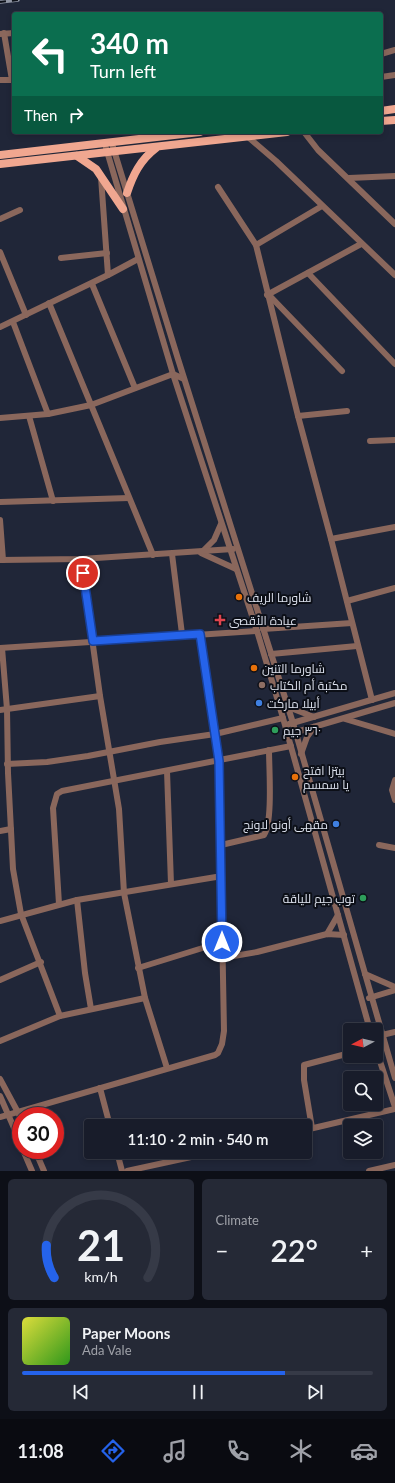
<!DOCTYPE html>
<meta charset="utf-8">
<style>
body{margin:0;font-family:Lato,Cairo,sans-serif;background:#252936;color:#f1f3f6;height:100vh;display:flex;flex-direction:column;font-size:15px;white-space:nowrap}
*{box-sizing:border-box;margin:0}
p{font-size:13px;color:#9fa1a8}
.icon{flex:none;width:22px;height:22px;fill:none;stroke:currentColor;stroke-width:2;stroke-linecap:round;stroke-linejoin:round}
.map{position:relative;height:1171px;overflow:hidden}
.drawer{display:flex;flex-direction:column;gap:8px;padding:8px;background:#0d0f17;flex:1}
.drawer>*{flex:none}
.banner{position:absolute;left:12px;top:12px;width:371px;height:122px;border-radius:4px;box-shadow:0 2px 6px #0003,0 0 0 1px #363a47;background:#0b6e4f;color:#fff;overflow:hidden}
.needle{width:26px;rotate:263deg}
.buttons{position:absolute;left:343px;top:1023px;display:grid;gap:8px}
.buttons a{display:grid;place-items:center;width:40px;height:40px;border-radius:4px;background:#181c2a;box-shadow:0 2px 6px #0003,0 0 0 1px #363a47;font-size:20px}
.speed{position:absolute;left:12px;top:1107px;display:flex;gap:8px;font-size:20px;font-weight:700;text-align:center}
.speed>*{display:grid;place-content:center;width:52px;height:52px;border-radius:50%;background:#181c2a;box-shadow:0 2px 6px #0003,0 0 0 1px #363a47;line-height:1}
.speed .limit{border:6px solid #d22;background:#fff;color:#111}
.pin{position:absolute;display:grid;place-items:center;width:34px;height:34px;color:#fff;margin:-17px;border:2px solid #fff;border-radius:50%;box-shadow:0 1px 4px #0007}
.me{position:absolute;width:44px;margin:-22px;rotate:0deg;stroke-linejoin:round;filter:drop-shadow(0 0 3px #0008)}
.turn{display:flex;align-items:center;gap:14px;height:84px;padding:0 12px;font-size:18px}
.turn .icon{width:52px;height:52px;stroke-width:2.5}
.turn b{display:block;font-size:28px;line-height:34px}
.then{display:flex;align-items:center;height:38px;padding:0 12px;background:#0003;gap:8px;font-size:15px}
.big{font-size:30px;font-weight:600;line-height:1.1}
.drawer .widget{flex:1;display:flex;flex-direction:column;justify-content:center;gap:6px;min-width:0;padding:0 14px;border-radius:6px;background:#252936}
.drawer .dial{align-items:center;gap:0}
.dial svg{height:104px;overflow:visible;fill:none;stroke:#363a47;stroke-width:7;stroke-linecap:round;text-anchor:middle}
.dial text{fill:#f1f3f6;stroke:none}
.song{display:flex;align-items:center;gap:12px}
.cover{width:48px;height:48px;border-radius:6px;background:linear-gradient(135deg,hsl(60 70% 55%),hsl(110 70% 35%))}
.played{height:4px;border-radius:2px;background:linear-gradient(90deg,#2563eb 75%,#363a47 75%)}
.keys{display:flex;justify-content:space-around;direction:ltr}
.heat{display:flex;justify-content:space-between;align-items:center;font-size:22px;direction:ltr}
.drawer .tiles{flex:1;display:grid;gap:8px;grid-template-columns:1fr 1fr}
.widget:last-child{grid-column:span 2}
.trip{position:absolute;left:84px;top:1119px;width:228px;height:40px;border-radius:4px;background:#181c2a;box-shadow:0 2px 6px #0003,0 0 0 1px #363a47;font-weight:600;line-height:40px;text-align:center}
.tab-bar{display:flex;height:64px;justify-content:space-around;align-items:center;background:#0a0b11;color:#9fa1a8}
.tab-bar .icon{width:28px;height:28px}
.tab-bar .current{color:#2563eb}
.tab-bar b{font-size:18px;color:#f1f3f6}
.map>svg:first-child{display:block}
</style>
<div class="map">
<svg width="395" height="1171" viewBox="0 0 395 1171">
<rect width="100%" height="100%" fill="#202638"/>
<g fill="none" stroke-linecap="round" stroke-linejoin="round">
<g stroke="#8a675c" stroke-width="6">
<polyline points="4,33 12,80"/>
<polyline points="0,34 14,33"/>
<polyline points="381,54 395,50"/>
<polyline points="381,77 395,75"/>
<polyline points="0,80 14,80"/>
<polyline points="304,132 318,150 395,224"/>
<polyline points="248,137 276,161 395,275"/>
<polyline points="113,147 178,359 293,723 395,1078"/>
<polyline points="106,148 173,374 257,631 283,718 370,1030"/>
<polyline points="101,177 108,275 138,259"/>
<polyline points="349,178 395,176"/>
<polyline points="218,187 256,245 298,416 331,539 395,527"/>
<polyline points="0,219 20,210"/>
<polyline points="256,245 322,206"/>
<polyline points="0,252 26,315"/>
<polyline points="61,258 107,253"/>
<polyline points="308,273 395,364"/>
<polyline points="92,284 135,388"/>
<polyline points="268,294 342,371"/>
<polyline points="267,295 361,244"/>
<polyline points="49,303 153,555"/>
<polyline points="13,322 48,414"/>
<polyline points="0,327 108,275"/>
<polyline points="29,416 53,501"/>
<polyline points="298,416 347,411"/>
<polyline points="0,418 48,414 91,405 173,374 184,379"/>
<polyline points="370,441 395,440"/>
<polyline points="0,502 129,498"/>
<polyline points="0,520 3,560"/>
<polyline points="221,524 214,540 201,553 236,569"/>
<polyline points="331,539 372,700"/>
<polyline points="172,554 182,634"/>
<polyline points="81,559 100,696 119,809 124,893 145,998 167,1068"/>
<polyline points="0,560 81,559 233,549"/>
<polyline points="347,601 395,588"/>
<polyline points="263,629 352,623"/>
<polyline points="0,648 257,631"/>
<polyline points="2,648 7,709 8,773 13,869 21,914 60,1016"/>
<polyline points="271,654 357,646"/>
<polyline points="288,707 314,717"/>
<polyline points="0,710 100,696"/>
<polyline points="345,719 395,734"/>
<polyline points="289,724 395,693"/>
<polyline points="293,733 395,703"/>
<polyline points="301,754 307,737 314,727"/>
<polyline points="7,764 47,762 88,756 160,742 215,734 283,718"/>
<polyline points="167,771 171,884"/>
<polyline points="395,780 392,790 395,800"/>
<polyline points="0,831 11,829"/>
<path d="M 221,845 L 264,835 C 273,822 269,768 269,750"/>
<polyline points="379,845 395,848"/>
<polyline points="77,900 85,973 91,1009"/>
<polyline points="59,904 53,808 57,794 62,791 291,746"/>
<polyline points="0,921 77,900 222,876"/>
<polyline points="327,934 338,915"/>
<polyline points="222,958 257,952 327,934 344,935"/>
<polyline points="138,968 222,942"/>
<polyline points="365,974 395,987"/>
<polyline points="0,980 41,962"/>
<polyline points="369,998 395,990"/>
<polyline points="382,1035 395,1032"/>
<polyline points="0,1041 60,1016 145,998"/>
<polyline points="376,1049 395,1107"/>
<polyline points="0,1079 21,1118"/>
<polyline points="100,1088 110,1126"/>
<polyline points="0,1096 21,1144"/>
<polyline points="0,1117 215,1055 218,1053 222,1044 224,1031 219,761 200,633"/>
<polyline points="312,1128 304,1080 304,1065 350,1053"/>
<polyline points="305,1130 395,1109"/>
<polyline points="23,1150 32,1171"/>
<polyline points="35,1150 44,1171"/>
<polyline points="117,1152 122,1171"/>
<polyline points="127,1171 214,1152"/>
<polyline points="369,1171 395,1165"/>
</g>
<g stroke="#f0a790" stroke-width="8">
<polyline points="381,111 395,109"/>
<polyline points="381,121 395,120"/>
<polyline points="0,155 200,132"/>
<polyline points="77,156 96,169 123,209"/>
<polyline points="0,164 287,132"/>
<path d="M 127,193 C 133,175 140,160 156,148"/>
</g>
<defs>
<polyline id="rail" points="0,2 18,0"/>
</defs>
<use href="#rail" stroke="#9197a5" stroke-width="3.5"/>
<use href="#rail" stroke="#0c0f17" stroke-width="2" stroke-dasharray="6" stroke-linecap="butt"/>
</g>
<g fill="none" stroke-linecap="round" stroke-linejoin="round">
<defs>
<polyline id="route" points="83,573 93,641 200,634 219,761 222,942"/>
</defs>
<use href="#route" stroke="#184099" stroke-width="10"/>
<use href="#route" stroke="#2563eb" stroke-width="7"/>
</g>
<g fill="#e8710a" stroke="#0c0f17" stroke-width="1.5">
<circle cx="239" cy="597" r="4"/>
<circle cx="254" cy="668" r="4"/>
<circle cx="295" cy="777" r="4"/>
</g>
<path fill="#e0444e" stroke="#0c0f17" stroke-width="1.5" d="M218 614h4v4h4v4h-4v4h-4v-4h-4v-4h4z"/>
<circle fill="#8d6e63" stroke="#0c0f17" stroke-width="1.5" cx="262" cy="685" r="4"/>
<g fill="#3f7fe0" stroke="#0c0f17" stroke-width="1.5">
<circle cx="259" cy="703" r="4"/>
<circle cx="336" cy="824" r="4"/>
</g>
<g fill="#2e9e5b" stroke="#0c0f17" stroke-width="1.5">
<circle cx="275" cy="730" r="4"/>
<circle cx="363" cy="898" r="4"/>
</g>
<g text-anchor="middle" dominant-baseline="central" stroke-width="4" stroke-linejoin="round" paint-order="stroke">
<g font-size="12" fill="#dee3ef" stroke="#0c0f17" text-anchor="start">
<text x="247" y="597">شاورما الريف</text>
<text x="229" y="620">عيادة الأقصى</text>
<text x="262" y="668">شاورما التنين</text>
<text x="270" y="685">مكتبة أم الكتاب</text>
<text x="267" y="703">أبيلا ماركت</text>
<text x="283" y="730">٣٦٠ جيم</text>
<text x="303" y="770">بيتزا افتح<tspan x="303" dy="14">يا سمسم</tspan></text>
<text x="328" y="824" text-anchor="end">مقهى أونو لاونج</text>
<text x="355" y="898" text-anchor="end">توب جيم للياقة</text>
</g>
</g>
</svg>
<div class="buttons">
<a><svg class="needle" viewBox="-14 -14 28 28"><path d="M0-13l5 13h-10z" fill="#e53935"/><path d="M0 13l5-13h-10z" fill="#9fa1a8"/></svg></a>
<a><svg class="icon" aria-label="search" viewBox="0 0 24 24"><circle cx="10" cy="10" r="6"/><path d="M15 15l6 6"/></svg></a>
<a><svg class="icon" aria-label="layers" viewBox="0 0 24 24"><path d="M12 4l9 5-9 5-9-5zM3 14l9 5 9-5"/></svg></a>
</div>
<div class="speed"><div class="limit">30</div></div>
<div class="pin" style="left:83px;top:573px;background:#d93025"><svg class="icon" aria-label="arrive" viewBox="0 0 24 24"><path d="M6 21V4h12l-3 4 3 4H6"/></svg></div>
<svg class="me" style="left:222px;top:942px" viewBox="-20 -20 40 40"><circle r="17" fill="#2563eb" stroke="#fff" stroke-width="3"/><path d="M0-11L8 9 0 5-8 9z" fill="#fff"/></svg>
<div class="trip">11:10 · 2 min · 540 m</div>
<div class="banner">
<div class="turn"><svg class="icon" aria-label="left" viewBox="0 0 24 24"><path d="M17 20v-9H6M10 6l-5 5 5 5"/></svg><div><b>340 m</b>Turn left</div></div>
<div class="then">Then<svg class="icon" aria-label="right" viewBox="0 0 24 24"><path d="M7 20v-9h11M14 6l5 5-5 5"/></svg></div>
</div>
</div>
<section class="drawer">
<div class="tiles">
<div class="widget dial"><svg viewBox="0 0 100 80">
<path d="M14 69A42 42 0 1 1 86 69"/>
<path d="M14 69A42 42 0 0 1 8 44" stroke="#2563eb"/>
<text x="50" y="56" font-size="32" font-weight="700">21</text>
<text x="50" y="72" font-size="11">km/h</text>
</svg></div>
<div class="widget"><p>Climate</p>
<div class="heat"><a>−</a><b class="big">22°</b><a>+</a></div>
</div>
<div class="widget">
<div class="song"><i class="cover"></i><div><b>Paper Moons</b><p>Ada Vale</p></div></div>
<div class="played"></div>
<div class="keys"><svg class="icon" aria-label="previous" viewBox="0 0 24 24"><path d="M18 5L8 12l10 7zM5 5v14"/></svg><svg class="icon" aria-label="pause" viewBox="0 0 24 24"><path d="M8 5v14M16 5v14"/></svg><svg class="icon" aria-label="next" viewBox="0 0 24 24"><path d="M6 5l10 7-10 7zM19 5v14"/></svg></div>
</div>
</div>
</section>
<nav class="tab-bar">
<b>11:08</b>
<svg class="icon current" aria-label="directions" viewBox="0 0 24 24"><path d="M12 3l9 9-9 9-9-9zM9 14v-3h6M13 9l2 2-2 2"/></svg>
<svg class="icon" aria-label="music" viewBox="0 0 24 24"><path d="M9 18V5l10-2v13"/><circle cx="6" cy="18" r="3"/><circle cx="16" cy="16" r="3"/></svg>
<svg class="icon" aria-label="phone" viewBox="0 0 24 24"><path d="M5 4h4l2 5-3 2q2 4 5 5l2-3 5 2v4C11 20 4 13 5 4z"/></svg>
<svg class="icon" aria-label="climate" viewBox="0 0 24 24"><path d="M12 3v18M4 7l16 10M4 17L20 7"/></svg>
<svg class="icon" aria-label="car" viewBox="0 0 24 24"><path d="M5 17H2v-5l4-1 3-4h7l3 4 3 1v5h-3M9 17h6M6 11h13"/><circle cx="7" cy="17" r="2"/><circle cx="17" cy="17" r="2"/></svg>
</nav>
